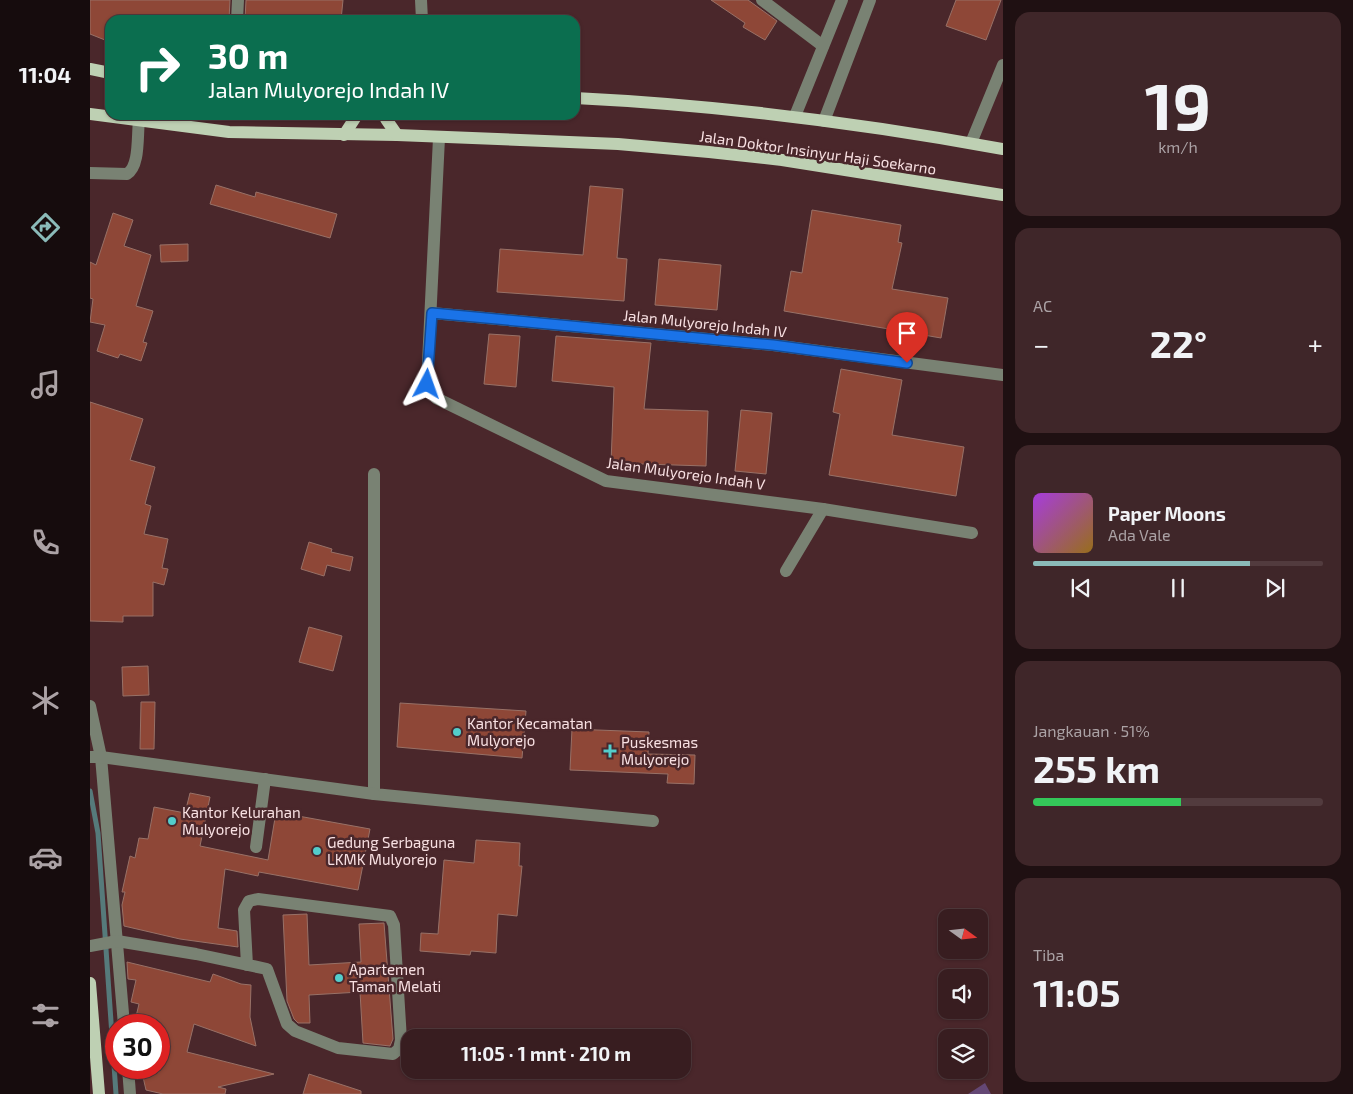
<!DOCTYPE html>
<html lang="id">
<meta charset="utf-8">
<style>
body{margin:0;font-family:"Exo 2",sans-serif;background:#3f2629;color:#f1f3f6;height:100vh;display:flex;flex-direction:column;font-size:19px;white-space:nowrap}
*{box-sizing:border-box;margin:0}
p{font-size:16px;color:#aba2a5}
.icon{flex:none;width:28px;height:28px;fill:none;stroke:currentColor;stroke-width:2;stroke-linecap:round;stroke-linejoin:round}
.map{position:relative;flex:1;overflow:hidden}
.side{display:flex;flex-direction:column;gap:12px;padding:12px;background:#1f1012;width:350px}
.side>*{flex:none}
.banner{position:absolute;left:15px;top:15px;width:475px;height:105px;border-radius:15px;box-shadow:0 1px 4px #0004,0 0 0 1px #523b3e;background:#0b6e4f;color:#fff;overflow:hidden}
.needle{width:32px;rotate:105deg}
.controls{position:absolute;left:848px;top:909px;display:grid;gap:10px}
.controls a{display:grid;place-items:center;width:50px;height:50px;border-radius:10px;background:#381d20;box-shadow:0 1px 4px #0004,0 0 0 1px #523b3e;font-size:25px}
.speed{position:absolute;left:15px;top:1014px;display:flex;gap:10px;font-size:25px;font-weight:700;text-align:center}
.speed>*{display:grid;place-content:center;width:65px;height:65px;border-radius:50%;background:#381d20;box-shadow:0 1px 4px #0004,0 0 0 1px #523b3e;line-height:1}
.speed .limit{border:8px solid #d22;background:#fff;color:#111}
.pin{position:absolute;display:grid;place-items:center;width:42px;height:42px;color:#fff;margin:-51px -21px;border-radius:50% 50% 50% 0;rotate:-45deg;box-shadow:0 0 5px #0007}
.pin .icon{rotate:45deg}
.me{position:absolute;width:55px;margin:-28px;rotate:4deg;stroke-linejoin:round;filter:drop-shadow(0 0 4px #0008)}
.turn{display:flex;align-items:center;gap:18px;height:105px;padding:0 20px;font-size:22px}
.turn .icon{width:65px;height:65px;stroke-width:2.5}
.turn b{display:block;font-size:35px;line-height:42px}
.big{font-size:38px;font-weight:700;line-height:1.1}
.side .tile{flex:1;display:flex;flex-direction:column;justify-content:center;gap:8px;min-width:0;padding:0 18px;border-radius:15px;background:#3f2629}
.side .dial{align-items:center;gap:0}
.dial b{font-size:65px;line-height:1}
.song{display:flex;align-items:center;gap:15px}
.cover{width:60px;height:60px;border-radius:8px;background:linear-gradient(135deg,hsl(280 70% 55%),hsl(40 70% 35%))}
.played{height:5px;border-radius:2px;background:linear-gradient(90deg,#8bbbb9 75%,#523b3e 75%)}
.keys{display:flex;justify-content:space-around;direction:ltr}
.heat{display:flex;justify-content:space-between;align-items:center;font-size:28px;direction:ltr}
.charge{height:8px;border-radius:4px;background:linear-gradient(90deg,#34c759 51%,#523b3e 0)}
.trip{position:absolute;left:311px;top:1029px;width:290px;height:50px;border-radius:15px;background:#381d20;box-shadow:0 1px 4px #0004,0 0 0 1px #523b3e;font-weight:700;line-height:50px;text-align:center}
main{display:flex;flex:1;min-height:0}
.tab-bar{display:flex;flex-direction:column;width:90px;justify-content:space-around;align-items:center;background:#160c0d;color:#aba2a5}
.tab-bar .icon{width:35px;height:35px}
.tab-bar .on{color:#8bbbb9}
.tab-bar b{font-size:22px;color:#f1f3f6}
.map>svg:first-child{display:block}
</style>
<main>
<nav class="tab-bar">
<b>11:04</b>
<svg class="icon on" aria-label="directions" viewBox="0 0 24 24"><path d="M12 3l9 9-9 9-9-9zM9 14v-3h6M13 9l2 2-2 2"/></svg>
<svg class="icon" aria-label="music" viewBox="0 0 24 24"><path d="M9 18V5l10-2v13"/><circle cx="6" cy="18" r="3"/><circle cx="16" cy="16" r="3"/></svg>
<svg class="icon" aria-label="phone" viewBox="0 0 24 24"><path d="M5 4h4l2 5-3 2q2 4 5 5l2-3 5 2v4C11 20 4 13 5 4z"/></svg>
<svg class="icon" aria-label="climate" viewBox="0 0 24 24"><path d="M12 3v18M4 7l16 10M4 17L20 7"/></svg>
<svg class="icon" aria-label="car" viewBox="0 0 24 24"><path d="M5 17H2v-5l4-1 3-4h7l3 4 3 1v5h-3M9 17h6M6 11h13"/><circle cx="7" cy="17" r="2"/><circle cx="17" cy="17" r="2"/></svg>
<svg class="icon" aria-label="filters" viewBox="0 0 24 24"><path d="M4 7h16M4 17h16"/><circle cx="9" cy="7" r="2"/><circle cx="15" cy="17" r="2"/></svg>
</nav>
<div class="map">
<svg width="913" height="1094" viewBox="0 0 913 1094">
<rect width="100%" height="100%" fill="#4a272b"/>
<polygon fill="#644774" points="895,1083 901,1094 878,1094"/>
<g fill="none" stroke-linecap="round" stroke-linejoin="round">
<polyline stroke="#567a7b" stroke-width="5" points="0,791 8,833 26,1094"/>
</g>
<g fill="#8e4737" stroke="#987167">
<polygon points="0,0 140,0 139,20 20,20 20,42 0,34"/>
<polygon points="156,0 253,0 251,20 155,20"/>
<polygon points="621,0 658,0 687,21 675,40 653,27 655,23"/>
<polygon points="866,0 911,0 896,40 856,26"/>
<polygon points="126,185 165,197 166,192 247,214 240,238 120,204"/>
<polygon points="500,186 533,189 527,258 537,259 534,301 407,292 410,249 493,255"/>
<polygon points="722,210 811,225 808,242 812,243 802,289 858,298 851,338 694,311 701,271 712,273"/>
<polygon points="23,213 43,220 34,246 61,255 46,306 63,311 53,342 57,343 51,361 30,354 28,358 7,351 15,325 0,322 3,299 0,298 0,262 6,265"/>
<polygon points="98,244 98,261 71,262 70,245"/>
<polygon points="569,259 631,265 627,310 565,305"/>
<polygon points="399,334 430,336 426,387 394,384"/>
<polygon points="466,336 561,343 554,409 618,411 616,466 521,463 524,387 462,381"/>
<polygon points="751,369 812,380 802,435 874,447 866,496 739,475 750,414 743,412"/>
<polygon points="0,402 53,419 40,460 65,467 55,504 61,506 54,534 78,539 72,568 78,569 74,585 63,582 63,616 33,616 33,622 0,621"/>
<polygon points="651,410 682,413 676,474 645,471"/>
<polygon points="219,542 242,549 241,552 263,557 260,571 237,565 234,576 211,569"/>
<polygon points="219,627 252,636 243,671 209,662"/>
<polygon points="58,666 59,695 33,696 32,667"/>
<polygon points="51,702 65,702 64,749 50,749"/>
<polygon points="310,703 436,711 432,758 307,747"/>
<polygon points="482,729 559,732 558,754 605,755 604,784 577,783 578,774 480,770"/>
<polygon points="100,793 120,797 110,846 178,860 186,812 280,829 268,890 169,872 168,876 135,869 128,928 147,931 148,947 90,939 34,926 32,905 35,892 32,892 40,856 45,858 49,838 58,839 64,807 95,813"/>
<polygon points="386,840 430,843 429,866 432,866 427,916 408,914 406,953 381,951 380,955 330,951 331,933 348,934 354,860 384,863"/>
<polygon points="217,914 219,965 271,962 269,924 294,923 303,1039 300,1046 273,1043 270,992 219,995 220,1023 208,1023 204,1019 197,1001 193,915"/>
<polygon points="37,962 120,982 123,974 151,984 161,985 160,1017 166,1046 104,1024 97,1052 184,1074 128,1087 136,1089 135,1094 73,1094 56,1090 51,1068 69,1072 69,1025 44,1025 49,1004 41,1002 46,980 38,979"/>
<polygon points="219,1074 271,1091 271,1094 213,1094"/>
</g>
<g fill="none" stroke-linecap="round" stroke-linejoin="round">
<g stroke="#798273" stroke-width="12">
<polyline points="331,0 332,20"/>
<polyline points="672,0 733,46"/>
<polyline points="147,20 148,0"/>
<polyline points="705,116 752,0"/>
<polyline points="734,121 780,0"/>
<polyline points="349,138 337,383 346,398 516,481 733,509 882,533"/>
<polyline points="881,143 913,65"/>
<path d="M 0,173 L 37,174 C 50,166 47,136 49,121"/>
<polyline points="342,313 683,345 913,375"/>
<polyline points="284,474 284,794 563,821"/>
<polyline points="696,571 733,509"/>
<polyline points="0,706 11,757 34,1025"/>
<polyline points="0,757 11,757 284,794"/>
<polyline points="166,847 175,779"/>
<polyline points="0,946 27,941 106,954 177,969 197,1024 205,1031 248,1048 303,1054 309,1049 311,1040 304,925 300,916 168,899 159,901 154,910 157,965"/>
<polyline points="38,1068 40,1094"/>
</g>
<g stroke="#bed0b3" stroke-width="12">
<polyline points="0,69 20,73"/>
<path d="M 485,98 C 629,105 771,123 913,149"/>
<polyline points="0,114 139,132 307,135 528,144 619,152 692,160 913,195"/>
<polyline points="296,115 296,119 307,135"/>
<polyline points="254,135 267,115"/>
<polyline points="0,983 9,1094"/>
</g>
</g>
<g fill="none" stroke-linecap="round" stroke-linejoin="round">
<defs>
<polyline id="route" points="337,384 342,313 683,345 817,363"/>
</defs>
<use href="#route" stroke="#114b97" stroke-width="12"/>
<use href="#route" stroke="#1a73e8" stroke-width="9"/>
</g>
<g fill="#53cdcb" stroke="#4a272b" stroke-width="2">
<circle cx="367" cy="732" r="5"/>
<path d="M517.5 743.5h5v5h5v5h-5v5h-5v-5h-5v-5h5z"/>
<circle cx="82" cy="821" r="5"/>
<circle cx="227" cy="851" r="5"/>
<circle cx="249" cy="978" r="5"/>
</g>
<g text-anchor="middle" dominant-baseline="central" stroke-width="5" stroke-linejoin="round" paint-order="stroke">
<g font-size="15" fill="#f8e0e2" stroke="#4a272b">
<text transform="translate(728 152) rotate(8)">Jalan Doktor Insinyur Haji Soekarno</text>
<text transform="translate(615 323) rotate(6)">Jalan Mulyorejo Indah IV</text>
<text transform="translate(596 473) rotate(8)">Jalan Mulyorejo Indah V</text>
</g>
<g font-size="15" fill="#f8e0e2" stroke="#4a272b" text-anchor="start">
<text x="377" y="723">Kantor Kecamatan<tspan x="377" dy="17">Mulyorejo</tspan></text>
<text x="531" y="742">Puskesmas<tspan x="531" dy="17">Mulyorejo</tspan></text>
<text x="92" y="812">Kantor Kelurahan<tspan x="92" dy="17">Mulyorejo</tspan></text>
<text x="237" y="842">Gedung Serbaguna<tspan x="237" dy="17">LKMK Mulyorejo</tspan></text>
<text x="259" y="969">Apartemen<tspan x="259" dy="17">Taman Melati</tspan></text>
</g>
</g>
</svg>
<div class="controls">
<a><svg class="needle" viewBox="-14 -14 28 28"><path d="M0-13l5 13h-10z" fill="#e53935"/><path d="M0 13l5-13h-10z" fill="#aba2a5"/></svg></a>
<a><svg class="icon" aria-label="sound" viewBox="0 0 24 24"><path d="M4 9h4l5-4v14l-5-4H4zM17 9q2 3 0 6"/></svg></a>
<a><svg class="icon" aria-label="layers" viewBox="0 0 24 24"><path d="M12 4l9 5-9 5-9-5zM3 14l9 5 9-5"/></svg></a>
</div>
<div class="speed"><div class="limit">30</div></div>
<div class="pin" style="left:817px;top:363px;background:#d93025"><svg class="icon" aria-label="arrive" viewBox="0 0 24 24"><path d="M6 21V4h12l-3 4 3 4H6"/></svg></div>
<svg class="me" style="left:337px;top:384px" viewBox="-20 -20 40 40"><path d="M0-17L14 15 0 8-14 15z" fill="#1a73e8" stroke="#fff" stroke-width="4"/></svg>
<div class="trip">11:05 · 1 mnt · 210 m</div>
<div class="banner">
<div class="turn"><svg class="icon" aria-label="right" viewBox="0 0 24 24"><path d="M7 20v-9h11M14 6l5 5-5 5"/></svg><div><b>30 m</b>Jalan Mulyorejo Indah IV</div></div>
</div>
</div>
<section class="side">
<div class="tile dial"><b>19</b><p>km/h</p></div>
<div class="tile"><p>AC</p>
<div class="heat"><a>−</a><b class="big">22°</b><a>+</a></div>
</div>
<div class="tile">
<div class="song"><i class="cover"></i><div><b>Paper Moons</b><p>Ada Vale</p></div></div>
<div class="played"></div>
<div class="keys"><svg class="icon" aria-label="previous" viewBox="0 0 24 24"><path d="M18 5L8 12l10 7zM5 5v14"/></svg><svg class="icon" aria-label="pause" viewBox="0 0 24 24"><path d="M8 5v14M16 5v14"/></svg><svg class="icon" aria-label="next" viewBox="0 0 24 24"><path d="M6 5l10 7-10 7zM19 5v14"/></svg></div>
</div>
<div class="tile"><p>Jangkauan · 51%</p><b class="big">255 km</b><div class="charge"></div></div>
<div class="tile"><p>Tiba</p><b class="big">11:05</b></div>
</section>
</main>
